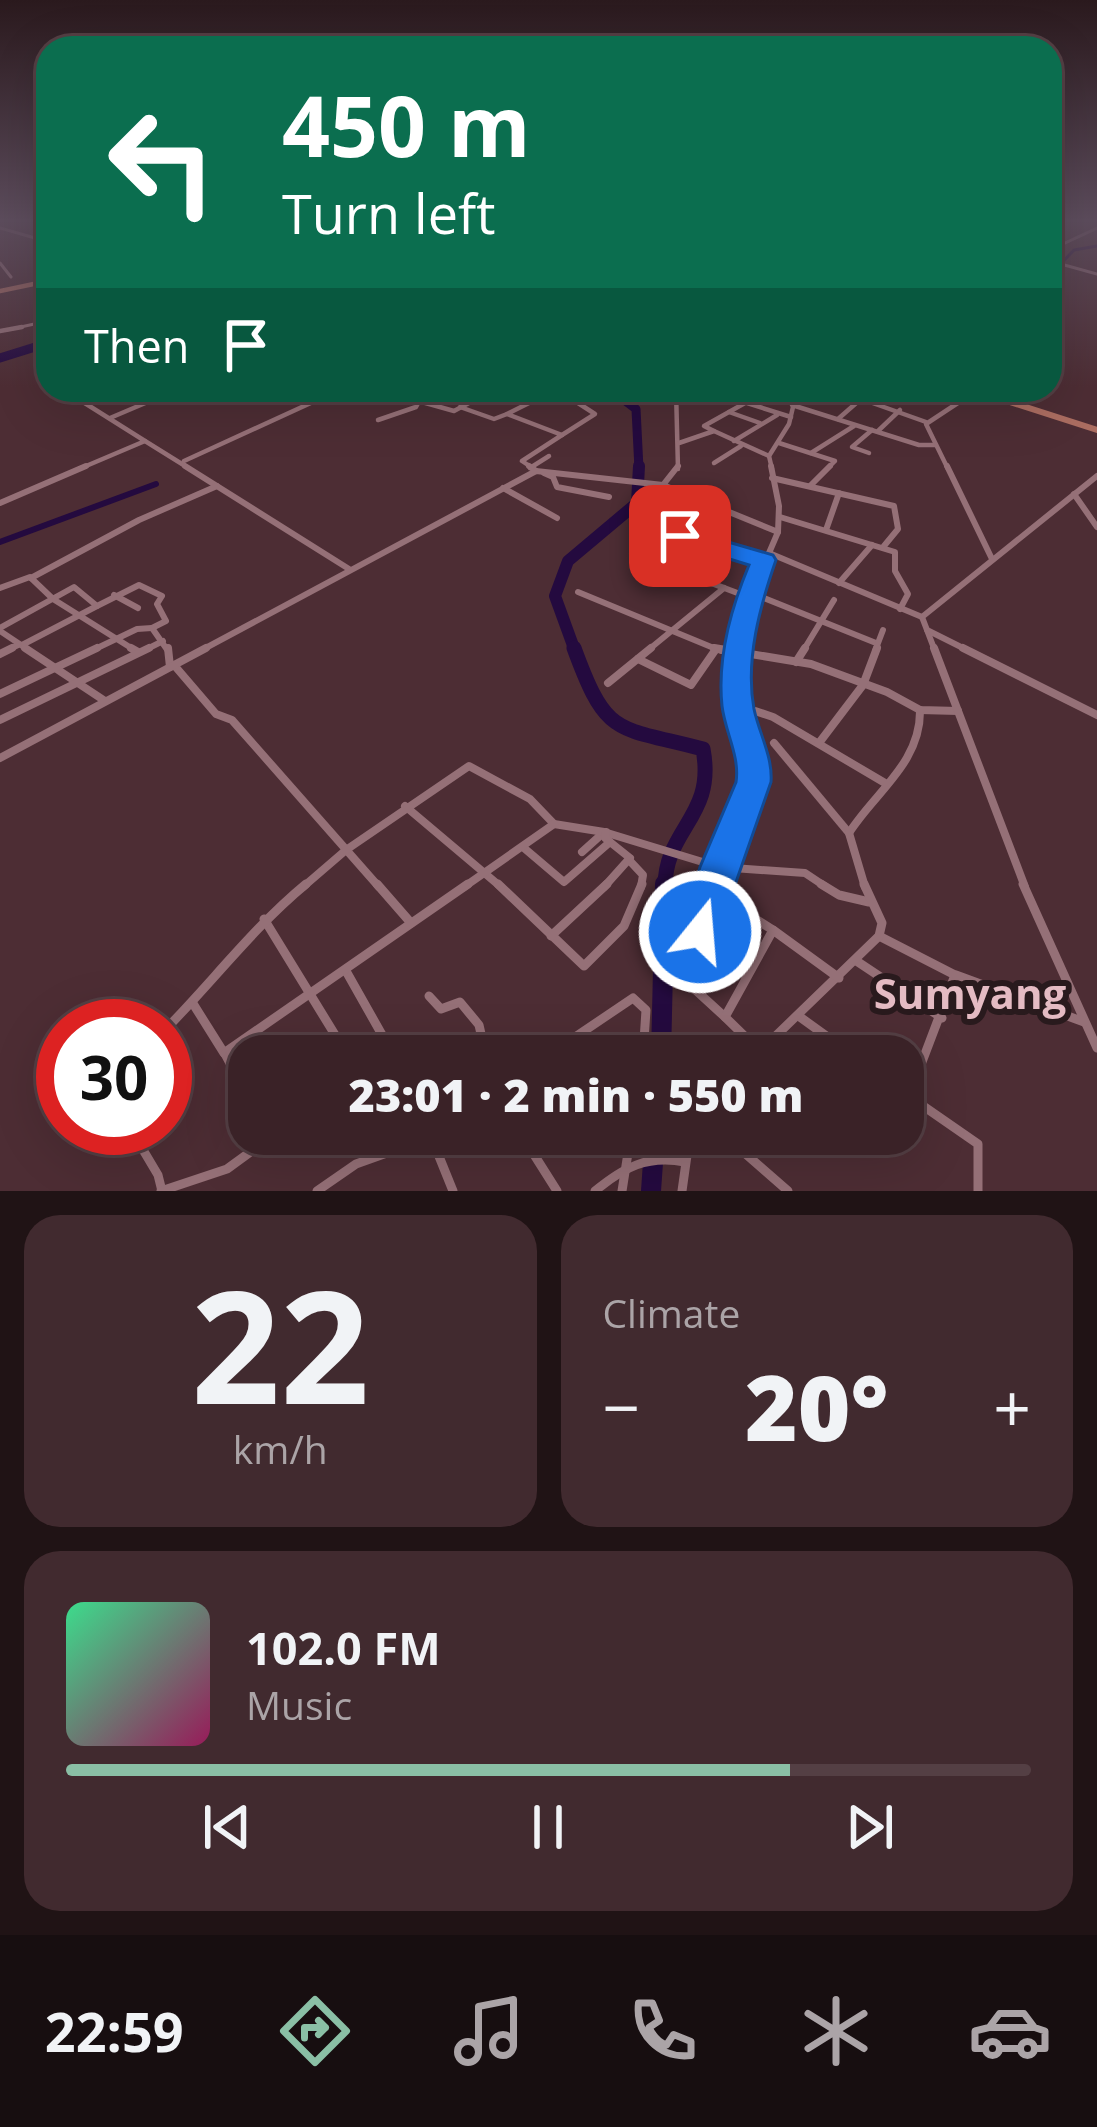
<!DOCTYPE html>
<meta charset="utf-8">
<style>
body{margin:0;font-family:"Open Sans",sans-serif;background:#412a2f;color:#f1f3f6;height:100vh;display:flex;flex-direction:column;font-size:45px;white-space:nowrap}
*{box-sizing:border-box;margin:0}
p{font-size:39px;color:#aba4a7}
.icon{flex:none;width:66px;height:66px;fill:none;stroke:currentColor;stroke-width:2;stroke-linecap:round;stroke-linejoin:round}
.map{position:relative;height:1191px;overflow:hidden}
.side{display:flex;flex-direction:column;gap:24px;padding:24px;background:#201315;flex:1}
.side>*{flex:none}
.guide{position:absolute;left:36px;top:36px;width:1026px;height:366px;border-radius:36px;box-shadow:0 12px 48px #0002,0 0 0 3px #543f44;background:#0b6e4f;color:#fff;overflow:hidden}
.speed{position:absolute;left:36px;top:999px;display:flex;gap:24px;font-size:60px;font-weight:700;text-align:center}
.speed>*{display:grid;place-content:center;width:156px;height:156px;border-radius:50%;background:#3a2227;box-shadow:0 12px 48px #0002,0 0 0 3px #543f44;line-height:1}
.speed .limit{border:18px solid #d22;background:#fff;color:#111}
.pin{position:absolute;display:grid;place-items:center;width:102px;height:102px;color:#fff;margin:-51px;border-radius:24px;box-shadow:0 6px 18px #0006}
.me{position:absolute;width:132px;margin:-66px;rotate:17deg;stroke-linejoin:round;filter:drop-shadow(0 0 9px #0008)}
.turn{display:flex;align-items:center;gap:42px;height:252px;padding:0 48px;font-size:54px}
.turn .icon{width:156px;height:156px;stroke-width:2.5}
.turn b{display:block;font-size:84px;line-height:102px}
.then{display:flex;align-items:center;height:114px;padding:0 48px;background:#0003;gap:24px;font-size:45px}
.big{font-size:90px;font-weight:800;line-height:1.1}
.side .tile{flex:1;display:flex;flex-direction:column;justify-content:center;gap:18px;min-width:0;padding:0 42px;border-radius:36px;background:#412a2f}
.side .dial{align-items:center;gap:0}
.dial b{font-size:156px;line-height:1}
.song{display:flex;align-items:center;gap:36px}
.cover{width:144px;height:144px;border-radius:18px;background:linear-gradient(135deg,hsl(150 70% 55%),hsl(330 70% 35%))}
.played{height:12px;border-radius:6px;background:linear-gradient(90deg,#8abfa5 75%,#543f44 75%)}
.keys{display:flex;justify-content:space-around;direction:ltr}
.heat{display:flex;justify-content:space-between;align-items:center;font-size:66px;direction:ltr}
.side .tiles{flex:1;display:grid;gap:24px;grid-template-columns:1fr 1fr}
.tile:last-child{grid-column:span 2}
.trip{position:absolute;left:228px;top:1035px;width:696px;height:120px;border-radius:36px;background:#3a2227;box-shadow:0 12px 48px #0002,0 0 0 3px #543f44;font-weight:800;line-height:120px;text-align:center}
.tabs{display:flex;height:192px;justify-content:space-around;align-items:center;background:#170e10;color:#aba4a7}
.tabs .icon{width:84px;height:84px}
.tabs .selected{color:#8abfa5}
.tabs b{font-size:54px;color:#f1f3f6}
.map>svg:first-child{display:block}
</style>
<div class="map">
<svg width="1097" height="1191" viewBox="0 0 1097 1191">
<rect width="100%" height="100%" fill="#4d2d34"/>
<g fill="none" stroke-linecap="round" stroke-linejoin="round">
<polyline stroke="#240a3f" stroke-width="3" points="1050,275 1074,250 1097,246"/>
<polyline stroke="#240a3f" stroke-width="6" points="0,542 156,484"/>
<g stroke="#240a3f" stroke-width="9">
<polyline points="0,358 48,343"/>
<polyline points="611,390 636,409 639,469"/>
</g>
<polyline stroke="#240a3f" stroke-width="12" points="575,651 555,596 568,561 637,503 639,466"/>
<path stroke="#240a3f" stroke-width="15" d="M 574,648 C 607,738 615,726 703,749 C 716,817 665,828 665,887"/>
<g stroke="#240a3f" stroke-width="20">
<polyline points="661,1056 665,884"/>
<polyline points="651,1191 655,1134"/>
</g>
<g stroke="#957077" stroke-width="3">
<polyline points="0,228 35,238 48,234"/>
<polyline points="1050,250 1097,228"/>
<polyline points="1050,261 1097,274"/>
<polyline points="0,263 11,277"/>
<polyline points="48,265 39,268 48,279"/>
<polyline points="7,330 48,321"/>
</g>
<g stroke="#957077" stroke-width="4.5">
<polyline points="0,331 22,327"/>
<polyline points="64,390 145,441 79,469"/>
<polyline points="458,390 476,398"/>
<polyline points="522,390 539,398"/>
<polyline points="558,390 595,414 562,435"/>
<polyline points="657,390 673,397"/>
<polyline points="676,390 678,469"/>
<polyline points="706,390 791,417"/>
<polyline points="836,390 926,422"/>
<polyline points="422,402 454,411 493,390"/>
<polyline points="743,402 766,390"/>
<polyline points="792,405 919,445 936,445"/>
<polyline points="460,407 494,419 507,414"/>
<polyline points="729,412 760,423"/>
<polyline points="110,418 176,390"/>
<polyline points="838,419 862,398"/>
<polyline points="378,420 416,407 425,390"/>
<polyline points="714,431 769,456"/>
<polyline points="878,431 900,410"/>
<polyline points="145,441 190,469"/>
<polyline points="734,441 777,415"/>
<polyline points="679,443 714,431 704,426 745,403"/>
<polyline points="779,443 835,461 827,469"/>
<polyline points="811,453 854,426"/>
<polyline points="869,453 852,447 872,430"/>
<polyline points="184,461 339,390"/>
<polyline points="714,463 741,446"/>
<polyline points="530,468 549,456"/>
<polyline points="534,469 522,461 562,435 507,414 555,390"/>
<polyline points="772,469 769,456 789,424 797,390"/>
<polyline points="948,469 926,424 976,391"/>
</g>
<g stroke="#957077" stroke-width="6">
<polyline points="185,466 349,569"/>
<polyline points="529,466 536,471"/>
<polyline points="678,466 663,485 778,532 769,553 922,617"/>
<polyline points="771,466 779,506 778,532"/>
<polyline points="947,466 992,559"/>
<polyline points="544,473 553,477 557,487 609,497"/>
<polyline points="772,478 894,506 898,529 884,546"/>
<polyline points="810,486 830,466"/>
<polyline points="503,488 557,518"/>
<polyline points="1074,494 1097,527"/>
<polyline points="0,503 86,466"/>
<polyline points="702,504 666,529 764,561"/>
<polyline points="780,517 895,552 895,571 908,594 900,609"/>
<polyline points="826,530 839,493"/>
<polyline points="653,538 666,529"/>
<polyline points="632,553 748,597"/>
<polyline points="665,564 684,548"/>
<polyline points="31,578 139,520 217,486"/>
<polyline points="708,580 731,553"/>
<polyline points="839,583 872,545"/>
<polyline points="0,588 30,577 53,599 136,651"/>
<polyline points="578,592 721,651"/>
<polyline points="749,592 876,643"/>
<polyline points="114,595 138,608"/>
<polyline points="0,628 74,587 97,606 139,585 162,596 157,604 166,621 152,628 168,651"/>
<polyline points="927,630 935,651"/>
<polyline points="0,631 30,651"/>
<polyline points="22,645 97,606"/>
<polyline points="6,651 18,645"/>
<polyline points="91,651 137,629 152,628"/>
<polyline points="143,651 163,641"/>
<polyline points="200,651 536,471 663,485"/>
<polyline points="647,651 724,588"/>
<polyline points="739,651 752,587 769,553"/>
<polyline points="803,651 834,600"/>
<polyline points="875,651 883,630"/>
<polyline points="969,651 927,630 922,617 1097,476"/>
</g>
<g stroke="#957077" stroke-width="8">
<polyline points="25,648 105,701"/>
<polyline points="131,648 138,652"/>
<polyline points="168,648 170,667"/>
<polyline points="714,648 811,664 887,692 920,710 958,711"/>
<polyline points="934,648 1025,887"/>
<polyline points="963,648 1097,715"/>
<polyline points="0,654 12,648"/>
<polyline points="638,659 691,685 716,649"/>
<polyline points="796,662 805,648"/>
<polyline points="174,665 216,714 232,720 379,887"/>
<polyline points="608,683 651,648"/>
<polyline points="0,694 97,648"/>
<polyline points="737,705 773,717 885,783"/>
<polyline points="0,720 149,648"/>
<polyline points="774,743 849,833"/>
<polyline points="819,743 863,685 877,648"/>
<polyline points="0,758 206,648"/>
<polyline points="405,806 501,887"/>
<polyline points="524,848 564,882 610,842"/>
<polyline points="582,852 602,834"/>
<polyline points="629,860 643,875 641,887"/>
<polyline points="303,887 346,850 469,766 530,799 554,824 604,832 719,867 753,782 738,718 739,648"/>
<polyline points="464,887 554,824"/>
<polyline points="604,887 630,858 605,838 606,832"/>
<polyline points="713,887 719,867 805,873 826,887"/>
<path d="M 865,887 L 849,833 C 875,792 921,763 920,710"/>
</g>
<g stroke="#957077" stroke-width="9">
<polyline points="377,884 411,923"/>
<polyline points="498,884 584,966 624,926 642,884"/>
<polyline points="714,884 687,971 690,985 725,1017"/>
<polyline points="821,884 839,895 869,902"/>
<polyline points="1023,884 1097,1048"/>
<polyline points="712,892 773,930"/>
<polyline points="264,919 348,1056"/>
<polyline points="551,936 607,884"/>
<polyline points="879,936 955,975 903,1112"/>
<polyline points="855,960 942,1018"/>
<polyline points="346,971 394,1056"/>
<polyline points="956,975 1084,1022"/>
<polyline points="429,996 441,1009 460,1002 479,1025 486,1056"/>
<polyline points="192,1002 224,1053 468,884"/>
<polyline points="800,1017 854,1056"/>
<path d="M 165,1030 C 213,981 254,927 306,884"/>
<polyline points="225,1054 249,1099"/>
<polyline points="547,1056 633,998 646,1010 643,1056"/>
<polyline points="755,1056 879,936 882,923 864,884"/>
<polyline points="765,1056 725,1017 773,930 839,978"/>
<polyline points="903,1092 978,1144 978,1191"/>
<polyline points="130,1128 158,1175 162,1191"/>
<polyline points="521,1134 557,1191"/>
<polyline points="723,1134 788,1191"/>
<polyline points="432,1139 453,1191"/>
<polyline points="885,1150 892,1134"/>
<polyline points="161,1191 227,1169 260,1145 262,1134"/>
<polyline points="317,1191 356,1164 440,1134"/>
<path d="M 595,1191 C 624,1167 647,1155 685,1162"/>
<polyline points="622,1191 631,1134"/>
<polyline points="682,1191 690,1134"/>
</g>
<polyline stroke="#ab6d61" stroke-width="4.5" points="0,291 48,281"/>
<polyline stroke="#ab6d61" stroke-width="6" points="973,390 1097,430"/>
</g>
<linearGradient id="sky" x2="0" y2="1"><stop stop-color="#2a191d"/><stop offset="0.57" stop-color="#5c4c5c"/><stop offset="1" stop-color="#5c4c5c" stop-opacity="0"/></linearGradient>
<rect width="1097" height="387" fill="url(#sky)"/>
<path fill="#1a73e8" stroke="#114b97" stroke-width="3" d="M 680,528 L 773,555 L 776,560 C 760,606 745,660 754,709 C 759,733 773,757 771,782 L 714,945 L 700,950 L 686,945 L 680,932 L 700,867 L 736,782 C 740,756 725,732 722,706 C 717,658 731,608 749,565 L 671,541 L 667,536 Z"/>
<g text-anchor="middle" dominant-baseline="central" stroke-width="12" stroke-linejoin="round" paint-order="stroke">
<g font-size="42" font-weight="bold" fill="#e4bbc3" stroke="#291a1d">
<text x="970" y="992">Sumyang</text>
</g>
</g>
</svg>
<div class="speed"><div class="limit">30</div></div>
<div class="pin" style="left:680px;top:536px;background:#d93025"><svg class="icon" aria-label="arrive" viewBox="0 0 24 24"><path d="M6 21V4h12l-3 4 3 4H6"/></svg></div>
<svg class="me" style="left:700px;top:932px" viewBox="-20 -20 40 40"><circle r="17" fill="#1a73e8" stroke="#fff" stroke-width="3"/><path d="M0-11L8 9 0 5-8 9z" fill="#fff"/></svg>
<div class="trip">23:01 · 2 min · 550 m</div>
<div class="guide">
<div class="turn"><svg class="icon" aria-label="left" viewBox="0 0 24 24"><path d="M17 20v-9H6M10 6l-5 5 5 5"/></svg><div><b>450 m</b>Turn left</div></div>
<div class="then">Then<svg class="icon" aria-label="arrive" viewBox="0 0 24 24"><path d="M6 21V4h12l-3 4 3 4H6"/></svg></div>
</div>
</div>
<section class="side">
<div class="tiles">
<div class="tile dial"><b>22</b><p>km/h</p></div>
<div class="tile"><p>Climate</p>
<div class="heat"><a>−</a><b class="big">20°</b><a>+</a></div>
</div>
<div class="tile">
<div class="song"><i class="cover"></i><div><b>102.0 FM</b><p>Music</p></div></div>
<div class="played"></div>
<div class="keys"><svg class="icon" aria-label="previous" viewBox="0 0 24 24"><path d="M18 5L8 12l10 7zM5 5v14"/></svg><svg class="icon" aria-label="pause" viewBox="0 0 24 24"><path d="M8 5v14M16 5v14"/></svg><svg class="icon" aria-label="next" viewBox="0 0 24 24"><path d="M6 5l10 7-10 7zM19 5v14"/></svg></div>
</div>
</div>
</section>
<nav class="tabs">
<b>22:59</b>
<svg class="icon selected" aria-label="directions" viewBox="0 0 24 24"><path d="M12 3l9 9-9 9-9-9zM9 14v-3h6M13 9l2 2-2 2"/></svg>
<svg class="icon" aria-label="music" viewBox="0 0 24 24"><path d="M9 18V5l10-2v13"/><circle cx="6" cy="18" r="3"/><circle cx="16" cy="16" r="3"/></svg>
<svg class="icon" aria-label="phone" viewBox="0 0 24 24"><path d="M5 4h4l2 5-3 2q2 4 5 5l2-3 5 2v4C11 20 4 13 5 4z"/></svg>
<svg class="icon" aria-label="climate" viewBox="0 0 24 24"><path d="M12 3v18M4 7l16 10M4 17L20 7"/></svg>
<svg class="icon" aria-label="car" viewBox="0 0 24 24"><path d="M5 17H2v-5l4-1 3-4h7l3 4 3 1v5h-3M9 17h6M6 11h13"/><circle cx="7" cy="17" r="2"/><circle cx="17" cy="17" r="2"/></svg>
</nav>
